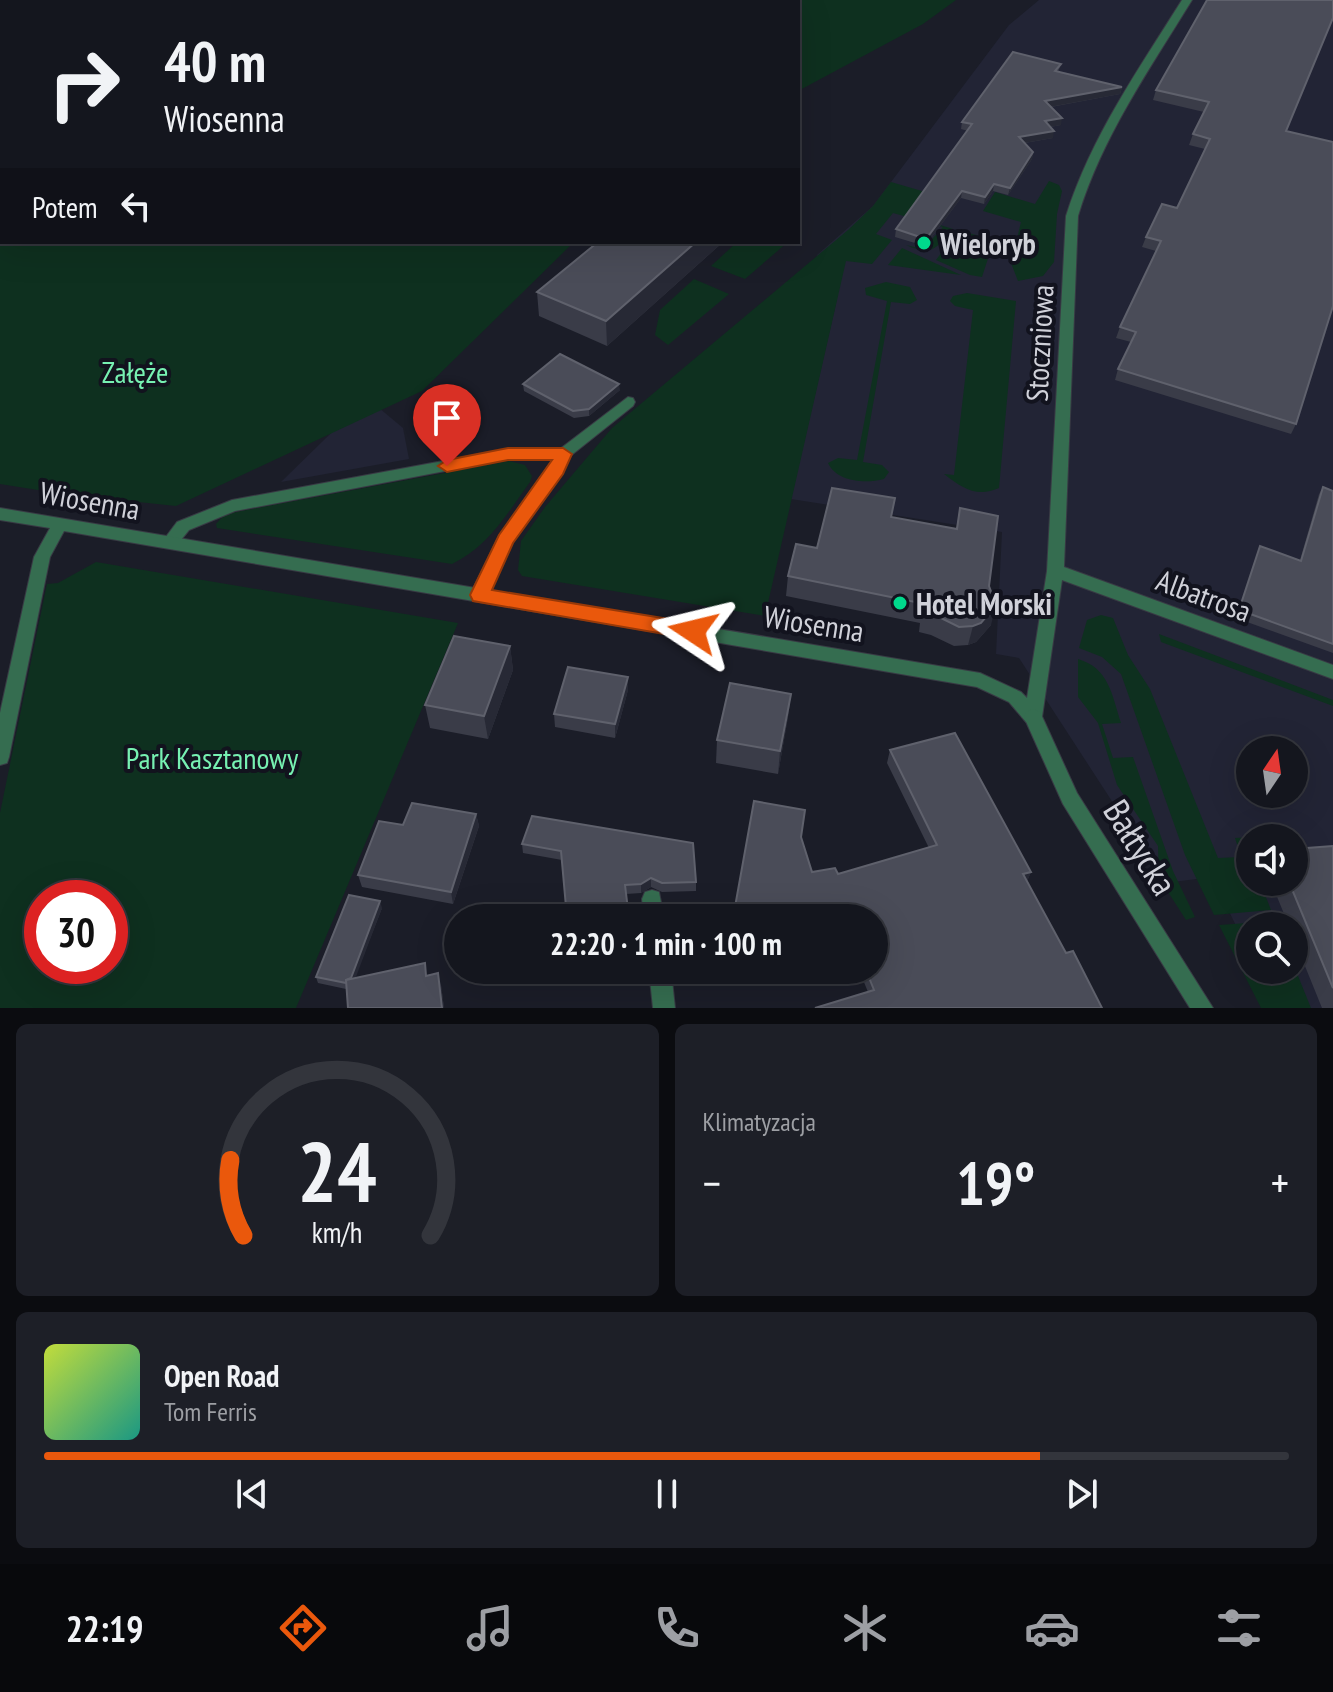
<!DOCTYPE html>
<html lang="pl">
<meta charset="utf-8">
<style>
body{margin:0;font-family:"PT Sans Narrow",sans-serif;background:#1d1f27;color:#f1f3f6;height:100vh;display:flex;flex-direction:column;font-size:30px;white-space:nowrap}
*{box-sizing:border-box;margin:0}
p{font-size:26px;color:#9d9fa4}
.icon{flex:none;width:44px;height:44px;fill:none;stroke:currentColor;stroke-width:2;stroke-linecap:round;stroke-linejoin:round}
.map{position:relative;height:1008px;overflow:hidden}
.panel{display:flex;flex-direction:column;gap:16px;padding:16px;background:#0b0c10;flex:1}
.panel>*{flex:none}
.guide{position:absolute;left:0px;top:0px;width:800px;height:244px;box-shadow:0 8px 32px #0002,0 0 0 2px #33353c;background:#14161e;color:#f1f3f6;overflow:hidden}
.needle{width:52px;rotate:13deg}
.controls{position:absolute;left:1236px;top:736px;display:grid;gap:16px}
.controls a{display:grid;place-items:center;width:72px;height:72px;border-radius:50%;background:#14161e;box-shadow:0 8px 32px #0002,0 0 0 2px #33353c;font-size:40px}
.speed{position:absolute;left:24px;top:880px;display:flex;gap:16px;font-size:40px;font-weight:700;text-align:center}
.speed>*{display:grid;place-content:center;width:104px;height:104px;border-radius:50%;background:#14161e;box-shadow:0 8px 32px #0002,0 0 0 2px #33353c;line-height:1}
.speed .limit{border:12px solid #d22;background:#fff;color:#111}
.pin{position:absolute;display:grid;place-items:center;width:68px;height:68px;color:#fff;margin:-82px -34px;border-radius:50% 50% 50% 0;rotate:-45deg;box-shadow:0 0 8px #0007}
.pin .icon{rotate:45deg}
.me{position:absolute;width:88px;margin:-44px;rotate:280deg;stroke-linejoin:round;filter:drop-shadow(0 0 6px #0008)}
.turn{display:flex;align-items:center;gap:28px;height:168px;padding:0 32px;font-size:36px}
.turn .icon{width:104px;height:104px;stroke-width:2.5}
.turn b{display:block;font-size:56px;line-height:68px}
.then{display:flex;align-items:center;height:76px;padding:0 32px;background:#0003;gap:16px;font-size:30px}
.big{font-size:60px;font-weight:700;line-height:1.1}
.panel .card{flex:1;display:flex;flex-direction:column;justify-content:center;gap:12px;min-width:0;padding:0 28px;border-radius:12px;background:#1d1f27}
.panel .dial{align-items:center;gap:0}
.dial svg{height:208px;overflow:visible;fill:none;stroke:#33353c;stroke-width:7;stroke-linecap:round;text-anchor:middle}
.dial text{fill:#f1f3f6;stroke:none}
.song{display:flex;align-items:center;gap:24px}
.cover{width:96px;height:96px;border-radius:12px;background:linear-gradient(135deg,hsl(70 70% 55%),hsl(170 70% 35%))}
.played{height:8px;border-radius:4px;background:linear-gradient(90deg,#ea580c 80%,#33353c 80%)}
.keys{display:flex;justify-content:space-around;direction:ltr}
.heat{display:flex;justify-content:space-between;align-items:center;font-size:44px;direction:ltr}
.panel .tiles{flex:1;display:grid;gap:16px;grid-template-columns:1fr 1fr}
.card:last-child{grid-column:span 2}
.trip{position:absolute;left:444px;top:904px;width:444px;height:80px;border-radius:40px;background:#14161e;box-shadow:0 8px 32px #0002,0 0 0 2px #33353c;font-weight:700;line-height:80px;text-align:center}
.dock{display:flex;height:128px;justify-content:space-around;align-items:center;background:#08090c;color:#9d9fa4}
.dock .icon{width:56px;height:56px}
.dock .active{color:#ea580c}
.dock b{font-size:36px;color:#f1f3f6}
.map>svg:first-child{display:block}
</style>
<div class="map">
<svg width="1333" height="1008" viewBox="0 0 1333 1008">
<rect width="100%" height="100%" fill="#1b1d28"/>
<g fill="#222435" fill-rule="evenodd">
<path d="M 1039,0 L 1333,0 L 1333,1008 L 1277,1008 L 1294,970 L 1294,926 L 1250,926 L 1250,954 L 1212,877 L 1165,883 L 1019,658 L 996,654 L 1002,532 L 791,499 L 837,299 L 817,255 L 873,206 L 1009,25 ZM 1250,750 L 1294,750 L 1294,794 L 1250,794 ZM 1250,838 L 1294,838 L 1294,882 L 1250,882 Z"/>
<polygon points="367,398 403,428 409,459 281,482"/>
</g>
<g fill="#0e301f" fill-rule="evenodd">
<polygon points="0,0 956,0 923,24 798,91 798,2 2,2 2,242 574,242 422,391 176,506 63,494 0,484"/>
<polygon points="1049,181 1059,185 1062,191 1057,214 1054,262 1043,276 1018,281 1011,263 1021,222 983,211 995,192 1035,204"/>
<path d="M 891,182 L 956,201 L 940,225 L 953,229 C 937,248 932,257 906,245 L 923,249 L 943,227 L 893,213 L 876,234 L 892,240 L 872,264 L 846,261 L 765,616 L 522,576 L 518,570 L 521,541 L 545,507 L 612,428 L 848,230 L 873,206 Z"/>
<polygon points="958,230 994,240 982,277 970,275 936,260"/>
<polygon points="737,242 788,242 745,279 711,266"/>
<polygon points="902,248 961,275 888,265"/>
<polygon points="694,279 729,294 668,345 655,335 660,310"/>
<path d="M 886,282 L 910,287 L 917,300 L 910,304 L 891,302 L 863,462 L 882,465 L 889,472 L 884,479 C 865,484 837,482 828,463 L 838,458 L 857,460 L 887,301 L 866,295 L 865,288 Z"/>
<path d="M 967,293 L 1016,301 L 999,488 C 977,498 962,488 944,474 L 954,475 L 973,310 L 955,306 L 950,301 L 953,296 Z"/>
<path d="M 509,461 L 525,465 L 532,476 L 530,482 C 507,514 488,547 452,564 L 217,528 L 216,524 L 225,514 Z"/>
<path d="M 96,562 L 458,623 L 296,1008 L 0,1008 L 0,813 L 47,584 L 58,583 ZM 42,898 L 110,898 L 110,966 L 42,966 Z"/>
<polygon points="1101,615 1113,618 1128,655 1150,689 1218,858 1241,857 1235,838 1292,835 1293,838 1250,838 1250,845 1245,845 1250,858 1250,882 1260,882 1271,910 1214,915 1185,855 1121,674 1102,657 1079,648 1087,620"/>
<polygon points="1159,634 1333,700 1333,706 1161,642"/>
<path d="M 1078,659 C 1109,668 1112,695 1121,723 L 1102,724 L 1113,758 L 1133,757 L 1173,871 L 1195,917 L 1186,920 L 1159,878 L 1158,846 L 1117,785 L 1098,723 L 1078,697 Z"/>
<polygon points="1276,921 1278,926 1250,926 1250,970 1294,970 1294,966 1311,1008 1261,1008 1219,925"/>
</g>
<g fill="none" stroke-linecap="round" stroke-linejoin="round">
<defs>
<g id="service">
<polygon points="628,397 633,398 635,402 633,406 569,457 562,474 512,543 485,600 473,600 470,595 499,536 553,459 508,459 235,511 189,530 176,546 164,546 162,542 177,522 232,500 508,449 560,449"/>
<polygon points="652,890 659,892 664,918 644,918 642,899 645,892"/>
<polygon points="649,970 671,970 675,1008 653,1008"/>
</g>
<path id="minor" d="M 1182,0 L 1192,0 C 1149,70 1102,137 1078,216 L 1064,567 L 1333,665 L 1333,679 L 1062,580 L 1042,717 L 1040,722 L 1033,725 L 1026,722 L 1009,702 L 977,687 L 64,531 L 50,557 L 9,757 L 7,763 L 0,765 L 0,713 L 34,557 L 50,528 L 0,520 L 0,508 L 980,673 L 1021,692 L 1027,698 L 1047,571 L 1066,216 C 1091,137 1138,70 1182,0 Z"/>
<polygon id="tertiary" points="1033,709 1040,712 1077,793 1213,1008 1190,1008 1063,804 1024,717 1026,712"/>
</defs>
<use href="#service" stroke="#383a44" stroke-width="2"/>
<use href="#minor" stroke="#383a44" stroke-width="2"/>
<use href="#tertiary" stroke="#383a44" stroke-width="2"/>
<use href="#service" fill="#356d50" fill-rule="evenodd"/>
<use href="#minor" fill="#356d50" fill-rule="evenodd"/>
<use href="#tertiary" fill="#356d50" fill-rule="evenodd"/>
</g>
<g fill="#3a3c48">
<polygon points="1207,0 1286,131 1296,424 1291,434 1115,380 1118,369 1131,342 1116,338 1120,327 1156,251 1142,247 1146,237 1177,208 1205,149 1189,145 1193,134 1204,112 1153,100 1156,90"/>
<polygon points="1061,64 1058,72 1122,87 1120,94 1051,107 1061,125 1050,127 1053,138 1025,143 1033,152 1032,159 1008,195 993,191 984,204 961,198 925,246 895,237 896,229 968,131 961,129 962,122"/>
<polygon points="723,242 607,346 539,316 537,292"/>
<polygon points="523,384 620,390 589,416 574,418 524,391"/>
<polygon points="1323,487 1333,491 1333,653 1236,618 1260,546 1300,560 1319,494"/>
<polygon points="960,508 989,586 991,625 976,642 968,645 954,646 931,635 919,632 920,623 786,596 788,576 817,548 892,517 956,529"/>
<polygon points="510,646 513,670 488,739 430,728 425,705"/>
<polygon points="628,677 628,690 615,738 555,727 554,714"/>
<polygon points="791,694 788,717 778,774 716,763 717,740"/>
<polygon points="890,750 1031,872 1027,881 1066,953 868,992 859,970 874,970 874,918 733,918 801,837 812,872 838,874 929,848 887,763"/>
<polygon points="476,814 479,826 453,904 362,887 358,875 403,825"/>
<polygon points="532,816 696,882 696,891 662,892 651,887 641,893 626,894 562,860 523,853 522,844"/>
<polygon points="1333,846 1333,1008 1322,1008 1294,939 1294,926 1289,926 1271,882 1294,882"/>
<polygon points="382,908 355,977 428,976 441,985 444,1008 348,1008 346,989 318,983 316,977"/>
</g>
<g fill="#272935">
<polygon points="1122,87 1120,94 1044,108 1045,101"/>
<polygon points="1062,118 1061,125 1043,128 1045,121"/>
<polygon points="1054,131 1053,138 1018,144 1019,137"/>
<polygon points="1033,152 1032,159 1008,195 1010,188"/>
<polygon points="994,184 993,191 984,204 985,197"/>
<polygon points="962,191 961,198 925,246 926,239"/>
<polygon points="696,242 723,242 607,346 606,321"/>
<polygon points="619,384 620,390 589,416 589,409"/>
<polygon points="996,605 991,625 976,642 968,645 973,626"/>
<polygon points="510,646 513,670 488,739 484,716"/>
<polygon points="628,677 628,690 615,738 615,724"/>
<polygon points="791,694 788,717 778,774 780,751"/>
<polygon points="476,814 479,826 453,904 451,892"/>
<polygon points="1031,872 1026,884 1023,874"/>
<polygon points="651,878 651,887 641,893 641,884"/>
<polygon points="380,901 382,908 351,990 349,984"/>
<polygon points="438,973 441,985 444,1008 442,1008"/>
</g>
<g fill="#4a4c58" stroke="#5f616c" stroke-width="2">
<polygon points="1207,0 1333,0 1333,18 1286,131 1333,142 1333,306 1296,424 1118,369 1136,332 1120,327 1161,241 1146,237 1162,204 1177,208 1210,139 1193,134 1209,102 1156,90"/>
<polygon points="1013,52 1061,64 1055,71 1122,87 1045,101 1062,118 1045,121 1054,131 1019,137 1033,152 1010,188 994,184 985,197 962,191 926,239 896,229 972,124 962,122"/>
<polygon points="598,242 696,242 606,321 537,292"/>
<polygon points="560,354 619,384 589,409 573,411 523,384"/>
<polygon points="1323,487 1333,491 1333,644 1239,610 1260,546 1301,561"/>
<polygon points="832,488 895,498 891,517 957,529 960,508 998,516 989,586 996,605 981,623 973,626 959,627 935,615 923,613 925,604 788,576 796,544 817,548"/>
<polygon points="454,636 510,646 484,716 425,705"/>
<polygon points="568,667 628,677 615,724 554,714"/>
<polygon points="730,683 791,694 780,751 717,740"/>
<polygon points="955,733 1031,872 1023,874 1066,953 1073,951 1102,1008 815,1008 874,990 866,970 874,970 874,918 733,918 754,801 805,810 801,837 812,872 835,868 838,874 937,845 890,750"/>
<polygon points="412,803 476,814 451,892 358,875 379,821 403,825"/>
<polygon points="532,816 693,843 696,882 662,883 651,878 641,884 625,885 629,918 567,918 561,851 522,844"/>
<polygon points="1333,846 1333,988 1289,882 1294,882 1294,849"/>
<polygon points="349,895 380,901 351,978 346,980 346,983 316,977"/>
<polygon points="425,963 426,976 438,973 442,1008 348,1008 346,980"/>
</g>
<polygon fill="#ea580c" stroke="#983908" stroke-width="2" points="508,448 563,448 572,454 563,474 513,543 492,590 693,623 700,626 703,631 700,637 693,639 473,601 470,595 499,535 552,460 508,460 447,472 438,466 447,460"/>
<g fill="#00d98c" stroke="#12131e" stroke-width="3">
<circle cx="924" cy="243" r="8"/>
<circle cx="900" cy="603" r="8"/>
</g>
<g text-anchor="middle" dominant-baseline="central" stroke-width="8" stroke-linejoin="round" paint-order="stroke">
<g font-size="30" font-weight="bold" fill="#d0d1d9" stroke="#12131e" text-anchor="start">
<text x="940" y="243">Wieloryb</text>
<text x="916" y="603">Hotel Morski</text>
</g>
<g font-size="30" fill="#d0d1d9" stroke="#12131e">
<text transform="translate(1039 343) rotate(-87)">Stoczniowa</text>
<text transform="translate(90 500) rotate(10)">Wiosenna</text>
<text transform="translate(1204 595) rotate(20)">Albatrosa</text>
<text transform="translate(814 623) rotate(9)">Wiosenna</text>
</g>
<g font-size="30" fill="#77f1b2" stroke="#12131e">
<text x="135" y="371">Załęże</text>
<text x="212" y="757">Park Kasztanowy</text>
</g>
<g font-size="36" fill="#d0d1d9" stroke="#12131e">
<text transform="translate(1141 847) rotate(58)">Bałtycka</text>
</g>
</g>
</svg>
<div class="controls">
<a><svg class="needle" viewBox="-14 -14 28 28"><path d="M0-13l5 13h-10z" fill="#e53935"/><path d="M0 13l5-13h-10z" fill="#9d9fa4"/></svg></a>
<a><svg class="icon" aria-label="sound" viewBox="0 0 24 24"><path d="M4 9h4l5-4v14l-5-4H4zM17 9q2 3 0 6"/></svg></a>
<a><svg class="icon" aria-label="search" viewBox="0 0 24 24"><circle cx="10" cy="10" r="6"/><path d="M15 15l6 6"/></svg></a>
</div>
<div class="speed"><div class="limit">30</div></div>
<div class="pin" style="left:447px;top:466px;background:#d93025"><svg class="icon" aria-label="arrive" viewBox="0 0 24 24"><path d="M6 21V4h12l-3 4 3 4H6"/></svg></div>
<svg class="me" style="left:693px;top:631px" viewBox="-20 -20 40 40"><path d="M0-17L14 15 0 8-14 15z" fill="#ea580c" stroke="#fff" stroke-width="4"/></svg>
<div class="trip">22:20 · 1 min · 100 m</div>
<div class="guide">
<div class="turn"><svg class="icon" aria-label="right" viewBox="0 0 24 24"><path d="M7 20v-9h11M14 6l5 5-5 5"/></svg><div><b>40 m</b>Wiosenna</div></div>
<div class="then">Potem<svg class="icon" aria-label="left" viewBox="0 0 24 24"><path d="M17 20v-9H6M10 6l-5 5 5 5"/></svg></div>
</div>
</div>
<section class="panel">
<div class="tiles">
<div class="card dial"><svg viewBox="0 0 100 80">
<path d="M14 69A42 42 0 1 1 86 69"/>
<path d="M14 69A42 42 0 0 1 9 40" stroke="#ea580c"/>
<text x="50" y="56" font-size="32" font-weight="700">24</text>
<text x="50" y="72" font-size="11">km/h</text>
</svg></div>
<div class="card"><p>Klimatyzacja</p>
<div class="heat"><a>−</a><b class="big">19°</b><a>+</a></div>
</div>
<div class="card">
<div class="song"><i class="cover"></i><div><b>Open Road</b><p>Tom Ferris</p></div></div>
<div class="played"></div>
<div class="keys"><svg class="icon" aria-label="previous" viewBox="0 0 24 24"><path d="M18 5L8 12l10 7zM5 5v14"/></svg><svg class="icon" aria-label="pause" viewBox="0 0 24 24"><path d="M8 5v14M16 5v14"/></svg><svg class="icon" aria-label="next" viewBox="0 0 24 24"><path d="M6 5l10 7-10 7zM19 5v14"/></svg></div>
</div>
</div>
</section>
<nav class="dock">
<b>22:19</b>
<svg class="icon active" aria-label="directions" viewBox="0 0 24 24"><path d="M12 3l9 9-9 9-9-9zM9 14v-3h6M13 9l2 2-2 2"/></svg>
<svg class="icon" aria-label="music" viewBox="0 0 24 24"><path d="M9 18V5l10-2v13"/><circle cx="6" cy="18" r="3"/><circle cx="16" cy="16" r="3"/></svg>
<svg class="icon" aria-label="phone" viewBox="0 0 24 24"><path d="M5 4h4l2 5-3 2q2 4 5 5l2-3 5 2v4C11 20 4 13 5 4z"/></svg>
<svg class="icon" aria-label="climate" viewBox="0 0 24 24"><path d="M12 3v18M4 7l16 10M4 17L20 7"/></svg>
<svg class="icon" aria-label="car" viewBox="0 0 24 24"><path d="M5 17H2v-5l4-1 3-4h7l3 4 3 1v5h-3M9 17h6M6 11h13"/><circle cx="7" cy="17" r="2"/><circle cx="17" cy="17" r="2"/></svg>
<svg class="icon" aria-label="filters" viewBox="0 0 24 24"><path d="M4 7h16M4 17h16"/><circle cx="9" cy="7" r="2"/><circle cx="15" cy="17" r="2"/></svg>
</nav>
